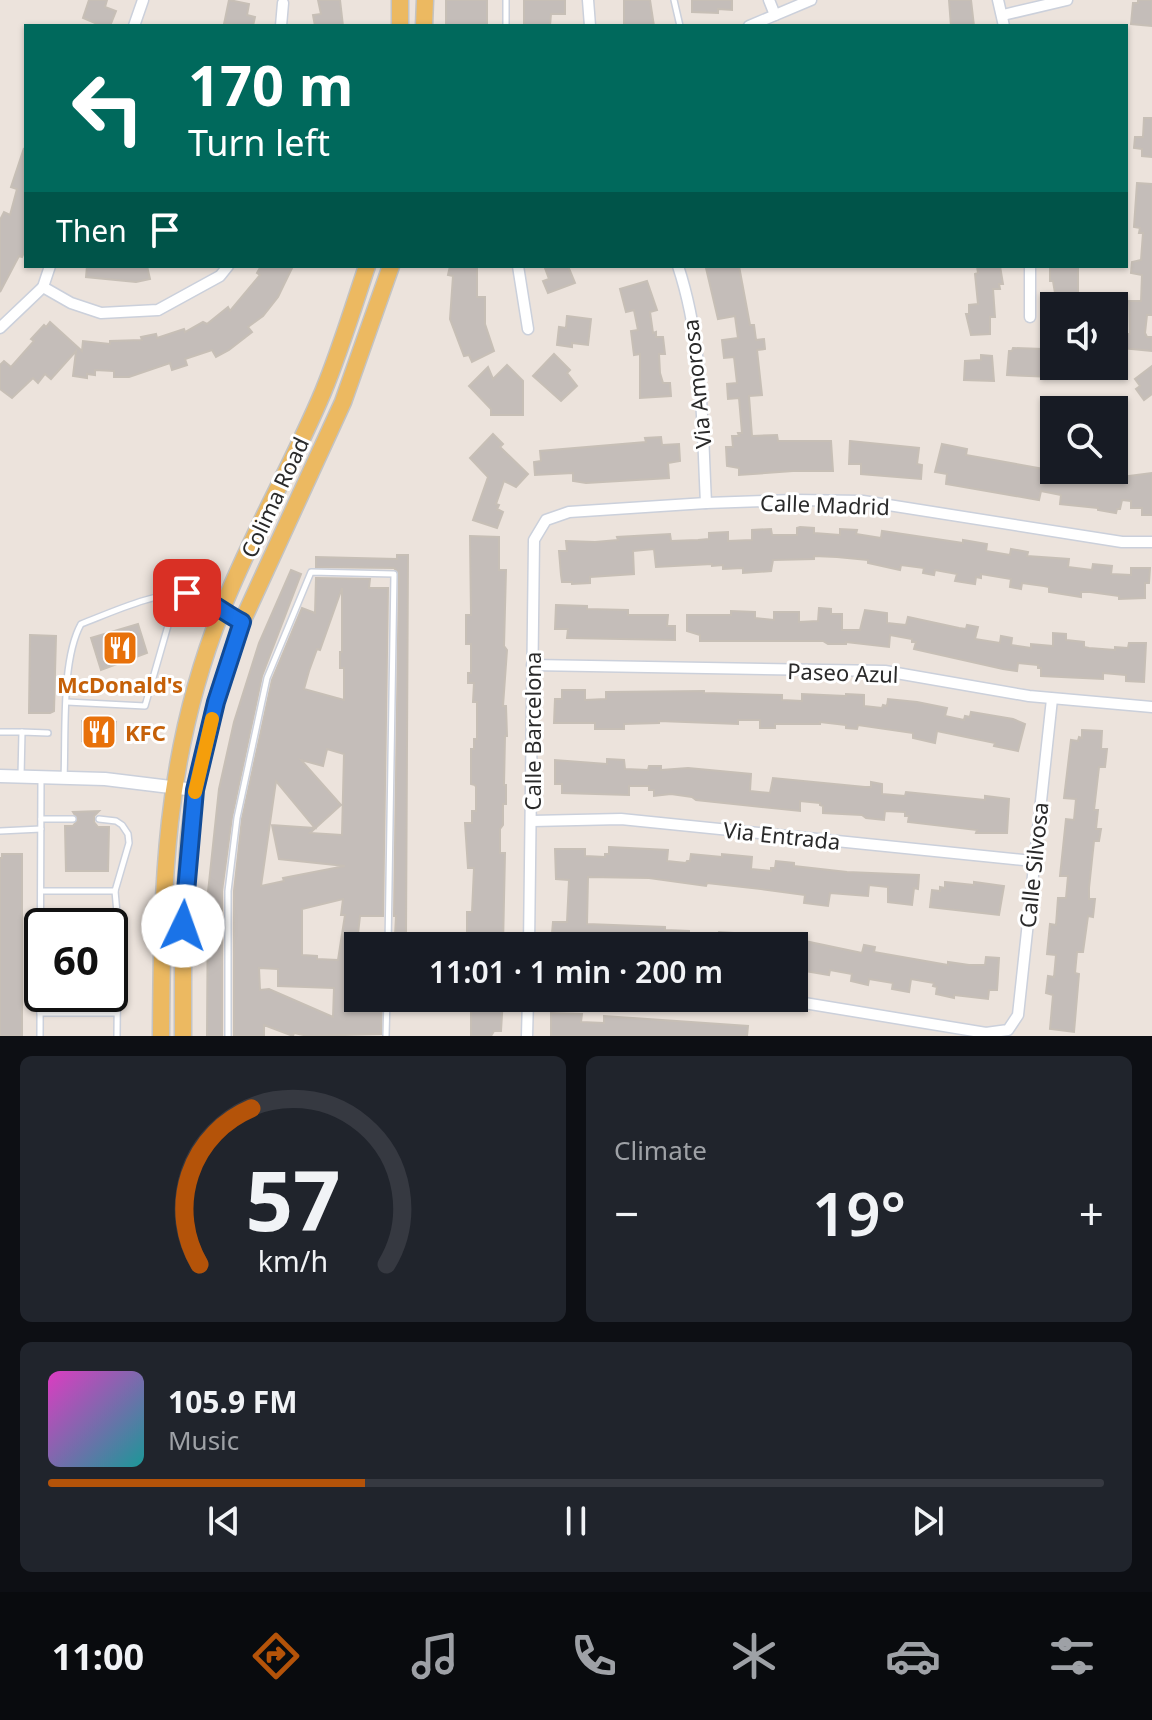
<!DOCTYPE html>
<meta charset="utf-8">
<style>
body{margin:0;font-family:"Noto Sans",sans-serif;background:#20242c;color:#f1f3f6;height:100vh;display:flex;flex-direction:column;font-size:30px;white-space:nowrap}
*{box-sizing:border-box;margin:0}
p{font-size:26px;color:#9ea1a6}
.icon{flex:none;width:44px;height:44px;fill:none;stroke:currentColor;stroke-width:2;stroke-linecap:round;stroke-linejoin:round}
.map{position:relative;height:1036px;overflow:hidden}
.side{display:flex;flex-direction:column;gap:20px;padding:20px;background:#0d0f14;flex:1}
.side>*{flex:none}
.top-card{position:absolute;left:24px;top:24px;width:1104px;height:244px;border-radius:0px;box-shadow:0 2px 6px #0004;background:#00695c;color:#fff;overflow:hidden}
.buttons{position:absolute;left:1040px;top:292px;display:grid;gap:16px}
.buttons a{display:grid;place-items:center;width:88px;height:88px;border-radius:0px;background:#171b24;box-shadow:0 2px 6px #0004;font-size:40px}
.speed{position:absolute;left:24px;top:908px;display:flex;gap:16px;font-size:40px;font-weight:700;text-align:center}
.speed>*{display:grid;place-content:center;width:104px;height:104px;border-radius:50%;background:#171b24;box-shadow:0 2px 6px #0004;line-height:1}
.speed .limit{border:4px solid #111;border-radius:12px;background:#fff;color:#111}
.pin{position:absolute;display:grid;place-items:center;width:68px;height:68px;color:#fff;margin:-34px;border-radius:16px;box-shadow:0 4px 12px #0006}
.me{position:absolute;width:88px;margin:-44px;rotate:3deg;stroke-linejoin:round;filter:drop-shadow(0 0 6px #0008)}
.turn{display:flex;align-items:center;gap:28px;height:168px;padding:0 32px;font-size:36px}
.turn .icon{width:104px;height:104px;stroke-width:2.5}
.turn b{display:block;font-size:56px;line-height:68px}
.then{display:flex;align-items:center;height:76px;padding:0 32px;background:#0003;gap:16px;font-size:30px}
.big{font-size:60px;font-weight:600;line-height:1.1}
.side .card{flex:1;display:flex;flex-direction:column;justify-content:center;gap:12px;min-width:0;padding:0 28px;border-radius:12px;background:#20242c}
.side .dial{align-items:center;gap:0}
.dial svg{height:208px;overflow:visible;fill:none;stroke:#363941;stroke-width:7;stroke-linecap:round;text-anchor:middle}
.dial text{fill:#f1f3f6;stroke:none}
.song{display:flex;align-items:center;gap:24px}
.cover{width:96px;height:96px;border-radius:12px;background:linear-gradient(135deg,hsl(310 70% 55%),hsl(180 70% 35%))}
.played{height:8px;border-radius:4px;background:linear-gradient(90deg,#b45309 30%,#363941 30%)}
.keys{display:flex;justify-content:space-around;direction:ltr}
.heat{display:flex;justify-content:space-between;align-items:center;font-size:44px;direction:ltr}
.side .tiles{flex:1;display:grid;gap:20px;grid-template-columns:1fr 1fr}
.card:last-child{grid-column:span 2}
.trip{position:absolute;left:344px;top:932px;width:464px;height:80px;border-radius:0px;background:#171b24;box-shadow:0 2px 6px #0004;font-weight:600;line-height:80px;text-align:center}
.tabs{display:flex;height:128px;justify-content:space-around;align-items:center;background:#090b0e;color:#9ea1a6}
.tabs .icon{width:56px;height:56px}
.tabs .current{color:#b45309}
.tabs b{font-size:36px;color:#f1f3f6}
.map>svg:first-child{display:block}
</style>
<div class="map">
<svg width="1152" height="1036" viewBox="0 0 1152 1036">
<rect width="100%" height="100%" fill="#ece3dc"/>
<g fill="#c4bdb9" stroke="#c7bfb6" stroke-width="2" fill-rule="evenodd">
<polygon points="89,0 107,0 105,7 116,11 110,26 102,26 83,18"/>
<polygon points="229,0 249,4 247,15 255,17 253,26 224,24"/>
<polygon points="318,0 340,0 343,26 315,26 313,15 321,14"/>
<rect x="446" y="0" width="41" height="26"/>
<polygon points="524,0 565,0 565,14 551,14 550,26 524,26"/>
<polygon points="624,0 650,0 654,26 624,26"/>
<polygon points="692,0 732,0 732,10 718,9 718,13 692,12"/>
<polygon points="949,0 971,0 974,26 951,26"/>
<polygon points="1138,0 1152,0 1152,26 1131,24 1133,3 1138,3"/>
<polygon points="1144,118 1152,118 1152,157 1142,156 1142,149 1134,148 1135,137 1143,137"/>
<polygon points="24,148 26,248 22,257 19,256 0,292 0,220 4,212 10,215 17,189 11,187"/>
<polygon points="1137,183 1152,184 1152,315 1147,315 1145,333 1147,337 1152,337 1152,351 1122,348 1122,334 1130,334 1129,301 1141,301 1142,275 1131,273 1132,262 1141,260 1143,233 1139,233 1140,228 1134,227"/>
<polygon points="87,266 147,266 150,279 136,282 86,277"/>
<polygon points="261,266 293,266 278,297 263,316 248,327 252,332 229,350 216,357 212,350 185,359 187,365 172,370 170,363 129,377 114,377 114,371 95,370 95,375 87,374 87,378 73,376 76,351 51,379 45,374 38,383 33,378 12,398 0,389 0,365 4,361 11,367 34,341 31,339 44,325 46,327 50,322 82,351 83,341 110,344 110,341 142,340 141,337 156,334 157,338 184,329 185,332 203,322 207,324 228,307 230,311 260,275 257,273"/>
<polygon points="450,266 477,266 477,297 485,297 485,324 494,351 472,362 469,355 464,356 450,319 453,276 448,275"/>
<polygon points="551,266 568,266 575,283 548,293 543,281 549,279 545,268"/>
<polygon points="715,266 739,266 750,325 754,325 756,340 764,339 765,349 757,350 762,395 749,396 752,436 777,435 778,441 831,441 833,471 793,471 739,475 739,468 727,466 726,447 733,447 732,436 739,436 738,433 742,433 739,398 728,399 727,384 737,383 734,357 724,358 722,340 738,338 735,316 718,319 706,268"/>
<polygon points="977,266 1000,266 1003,284 999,284 1000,289 993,289 995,317 990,317 990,334 971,335 966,314 969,314 969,305 978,304 975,274 978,273"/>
<polygon points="1050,266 1078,266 1078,306 1058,306 1058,293 1055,293 1053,281 1050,281"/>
<polygon points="647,281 656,307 657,310 650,312 653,333 656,332 656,337 663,337 665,354 659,354 660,373 663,383 670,383 671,396 640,398 640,354 634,355 631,331 638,330 634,310 626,312 620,289"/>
<polygon points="567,316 591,319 588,345 572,343 572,347 557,345 559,327 566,328"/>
<polygon points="1013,348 1043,349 1043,354 1047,354 1047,361 1054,362 1054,366 1079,366 1078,378 1007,375 1009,351 1012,351"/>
<polygon points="554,354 570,370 567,373 577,386 561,401 533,376"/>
<polygon points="981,355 992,356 994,381 964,380 965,361 981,360"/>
<polygon points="507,365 523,381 523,415 491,415 491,409 469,386 488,367 493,379"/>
<polygon points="1152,366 1152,394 1144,400 1136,389 1140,386 1135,379"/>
<polygon points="493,434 503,444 500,447 528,474 516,487 504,481 496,504 499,505 497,509 503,512 497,528 473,520 488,477 470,458"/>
<polygon points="661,437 662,445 679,444 680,461 668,463 669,478 586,483 573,481 573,473 535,475 534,462 541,461 540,451 646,442 645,438"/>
<polygon points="850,441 919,448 917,464 922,465 921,479 861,474 861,464 849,464"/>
<polygon points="942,444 967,449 966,455 1094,478 1095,472 1121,477 1152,473 1152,515 1142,515 1142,508 1131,508 1131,501 1122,500 1120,509 1117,509 1116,513 1098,510 1098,508 1060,504 1061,495 1041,491 1039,500 946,484 947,474 935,472"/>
<polygon points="800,527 814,528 814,533 840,535 840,529 857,530 856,534 881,538 882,531 963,543 963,540 987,544 986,551 1010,555 1011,549 1028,552 1027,556 1069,559 1068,567 1092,570 1093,564 1112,566 1111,574 1131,575 1131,568 1150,568 1149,583 1145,583 1145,598 1119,599 1119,596 1090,592 1081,592 1081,597 1049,592 1049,587 1044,586 1022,583 1021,589 1010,587 1011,579 981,574 981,578 976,577 975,584 955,581 957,574 935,570 934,575 923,573 924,568 901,565 900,570 868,563 868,560 837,557 814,556 814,559 773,560 771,571 743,573 743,568 723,569 723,565 712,566 712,564 656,567 654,549 633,551 634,574 590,577 590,583 572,584 572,582 562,582 561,575 559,551 567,551 566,541 595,542 618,540 617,537 670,534 671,541 698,540 709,539 709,533 728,532 728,541 752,540 752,530 771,529 772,535 797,535 797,528"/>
<polygon points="470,536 499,537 499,570 506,570 504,646 507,650 503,706 506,706 507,736 505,736 504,785 506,785 506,804 503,804 503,825 500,829 500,853 505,853 503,946 467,946 467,912 472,912 474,868 468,868 465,823 472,823 472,811 476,811 476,787 475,785 471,784 471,749 474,749 474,739 477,739 477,702 473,702 474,683 468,683 468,673 471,673 471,644 466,644 466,615 471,615"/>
<polygon points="397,555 408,555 406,936 395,936 396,916 394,916 399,573 394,568 316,567 316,557 397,559"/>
<polygon points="291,570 301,574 262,676 232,817 222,891 222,1036 207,1036 208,892 219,789 234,722 259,643"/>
<path d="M 316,578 L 370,579 L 369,588 L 388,588 L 383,916 L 360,916 L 358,934 L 378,937 L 377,946 L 358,946 L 358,998 L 382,998 L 381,1034 L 308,1036 L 294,1033 L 293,1036 L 264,1025 L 264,1036 L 234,1036 L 234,891 L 242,819 L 272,680 L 302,608 L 315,613 ZM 342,588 L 342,652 L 340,652 L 340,668 L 344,668 L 344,700 L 304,689 L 309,671 L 317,649 L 320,650 ZM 327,749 L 344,754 L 342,835 L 310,833 L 341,805 L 301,760 L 323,766 ZM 276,781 L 315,828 L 272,825 L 279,859 L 345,866 L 283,878 L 284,881 L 261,886 ZM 343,899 L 341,915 L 345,915 L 338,960 L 317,959 L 317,956 L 302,955 L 302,909 ZM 259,968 L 278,969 L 278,986 L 334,988 L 333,1017 L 269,989 L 260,990 Z"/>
<polygon points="556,605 587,606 587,609 628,610 628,615 668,615 667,626 675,626 675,640 567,638 568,629 555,629"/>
<polygon points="819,608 831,609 831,614 842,614 842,630 860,630 865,610 887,613 887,623 906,625 908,617 959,628 966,629 967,625 978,627 975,639 1000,643 1001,636 1012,638 1011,645 1031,648 1031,644 1053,646 1053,633 1066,634 1066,640 1084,642 1084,647 1089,648 1115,650 1115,647 1128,648 1129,643 1146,643 1144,682 1126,681 1126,675 1103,673 1103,679 1041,676 1041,668 1038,668 1038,665 1018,663 1017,671 1003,669 914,649 916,642 912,642 912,639 890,635 889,647 846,642 846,644 828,644 823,641 700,641 700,635 687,631 687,615 731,615 731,611 755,612 755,618 774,620 774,612 799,612 799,622 818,621"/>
<polygon points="138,624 147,653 101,670 91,638"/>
<polygon points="30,635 56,636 54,711 50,713 29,713"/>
<polygon points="562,690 585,690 585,700 606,699 606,692 704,691 704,693 782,695 782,700 802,701 802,694 846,696 846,694 864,695 864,706 882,708 883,705 887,706 888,699 917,702 947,708 945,716 964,720 965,716 970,717 971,712 1013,719 1025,724 1018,751 994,746 995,743 937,731 935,743 913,738 913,733 858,725 857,729 846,728 846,725 820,722 820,724 775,724 775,728 760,728 760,720 738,720 738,724 659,721 659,723 624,724 624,729 595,729 595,723 554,723 555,699 562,699"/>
<polygon points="82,721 116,722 115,742 92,745 92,741 82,741"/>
<polygon points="1082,730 1102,731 1101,749 1107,749 1105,767 1099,767 1094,810 1098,810 1096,829 1101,829 1099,841 1094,841 1089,888 1089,899 1095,899 1093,917 1088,916 1083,952 1077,952 1075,973 1079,974 1074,1032 1050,1029 1053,995 1046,993 1048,976 1054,977 1056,955 1047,954 1050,924 1056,925 1058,898 1066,898 1068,876 1060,876 1066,819 1074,820 1076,799 1064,798 1071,740 1078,741 1079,737 1082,738"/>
<polygon points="607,759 624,760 625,769 648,770 649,766 661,766 661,770 688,768 751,774 750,791 770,793 773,778 865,787 871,787 871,782 882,784 882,794 905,796 906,792 985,800 985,796 1009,799 1007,833 976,833 977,830 908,822 909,816 905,816 905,812 885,811 884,820 866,818 862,815 823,813 823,806 820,805 820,803 800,801 800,811 696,800 692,797 671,794 654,796 654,790 649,790 649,786 629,786 629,795 562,793 562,784 555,784 555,760 607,764"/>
<polygon points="99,811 94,816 94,822 98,827 109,827 108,871 66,871 65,826 73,826 78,820 73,812"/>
<polygon points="609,847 668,850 667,861 686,863 687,861 690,861 691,854 722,857 722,854 752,857 751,869 771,871 771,868 775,868 776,861 794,863 794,866 847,872 919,875 918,889 914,888 912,905 888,902 888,887 869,885 868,896 830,893 828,906 804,903 805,895 761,889 707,883 706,886 649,878 588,877 587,924 665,927 665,930 689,931 689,934 718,936 719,932 749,934 748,946 551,945 553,922 567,922 569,880 556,879 555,849 585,849 585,856 605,857 605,854 609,854"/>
<polygon points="2,854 22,854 22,1036 0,1036 0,858 2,858"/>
<polygon points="945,882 974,885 974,882 1004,886 999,915 930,907 932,890 940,891 940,887 945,888"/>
<polygon points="805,941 862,953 864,945 875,947 874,952 948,965 948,962 969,965 985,965 986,957 999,958 997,990 989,990 988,999 954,995 954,998 936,994 937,987 933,986 934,983 911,979 909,992 892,989 893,983 869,979 868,985 851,981 852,974 830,970 829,975 799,970"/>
<polygon points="471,998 503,998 501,1031 494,1031 491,1036 471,1036"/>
<polygon points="551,1013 582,1014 581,1022 604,1023 604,1016 748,1026 747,1036 551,1036"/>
</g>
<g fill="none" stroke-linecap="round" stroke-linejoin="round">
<defs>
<g id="service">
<polyline points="674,0 680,26"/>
<polyline points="506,26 506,0"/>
<polyline points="67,702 145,706 177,594"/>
<polyline points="0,732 22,732"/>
<polyline points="21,776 22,732 48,733"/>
<path d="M 64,778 C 66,735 61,660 81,624 C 110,613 159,590 190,594 C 201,595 209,602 217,609"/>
<polyline points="41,819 73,819"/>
<polyline points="99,819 116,821 122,825 128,834 129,843 115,891 118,924 117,1036"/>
<polyline points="0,831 41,829"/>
<polyline points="41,891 115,891"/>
<polyline points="40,924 118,924"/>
<polyline points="40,1013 117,1013"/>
<polyline points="40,1036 41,777"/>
<polyline points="228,1036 228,891 237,818 267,678 311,572 394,574 388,946"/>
<polyline points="386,1036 387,998"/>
</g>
<g id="minor">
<polyline points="588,0 590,26"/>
<polyline points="769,0 775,15"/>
<polyline points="998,0 1004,26"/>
<polyline points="1003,15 1067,0"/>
<polyline points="134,26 143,0"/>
<polyline points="281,26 283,3"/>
<polyline points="749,26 811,0"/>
<polyline points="518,266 528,329"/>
<path d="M 678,266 C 703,341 702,424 706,503"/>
<polyline points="1030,266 1030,317"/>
<polyline points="43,287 71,303 101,313 158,310 220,276 228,266"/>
<polyline points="0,328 43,287 50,266"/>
<polyline points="532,665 885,671 1029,696 1152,707"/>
<polyline points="532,821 621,819 1033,861"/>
<polyline points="529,946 534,540 546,520 569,512 706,503 794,500 863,501 1122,542 1152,542"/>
<polyline points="774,998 986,1033 1008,1030 1018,1015 1052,699"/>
<polyline points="527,1036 528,998"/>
</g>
<polyline id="tertiary" points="0,776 105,779 195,790"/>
<g id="primary">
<polyline points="400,0 400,26"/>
<polyline points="424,26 425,0"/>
<path d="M 161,1036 C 162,885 164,756 221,612 C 250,537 292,466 323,392 C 340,351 353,308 367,266"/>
<polyline points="183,1036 183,926 189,837 195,790 216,702 242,622 343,402 391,266"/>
</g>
</defs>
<use href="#service" stroke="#cbd0db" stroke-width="8"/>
<use href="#minor" stroke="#cbd0db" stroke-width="13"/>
<use href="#tertiary" stroke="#cbd0db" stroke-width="15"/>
<use href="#primary" stroke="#c3c3c3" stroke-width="19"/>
<use href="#service" stroke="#fff" stroke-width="5"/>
<use href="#minor" stroke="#fff" stroke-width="10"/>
<use href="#tertiary" stroke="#fff" stroke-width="12"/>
<use href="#primary" stroke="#ecb961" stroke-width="16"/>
</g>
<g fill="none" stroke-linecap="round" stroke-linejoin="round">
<defs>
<path id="route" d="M 183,926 L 195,790 L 216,702 L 242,622 C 224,613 205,596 187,593"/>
</defs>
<use href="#route" stroke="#114b97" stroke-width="20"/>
<use href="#route" stroke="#1a73e8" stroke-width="14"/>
<polyline stroke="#f59e0b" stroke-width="14" points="195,792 212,719"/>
</g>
<defs>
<symbol id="restaurant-square" viewBox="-11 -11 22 22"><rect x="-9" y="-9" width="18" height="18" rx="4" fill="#e8710a" stroke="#fff"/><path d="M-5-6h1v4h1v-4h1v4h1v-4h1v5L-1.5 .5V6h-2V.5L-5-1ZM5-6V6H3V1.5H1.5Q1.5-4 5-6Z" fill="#fff"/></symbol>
</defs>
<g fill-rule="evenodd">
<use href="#restaurant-square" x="100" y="628" width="40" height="40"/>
<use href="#restaurant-square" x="79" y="712" width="40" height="40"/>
</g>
<g text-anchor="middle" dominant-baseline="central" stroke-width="6" stroke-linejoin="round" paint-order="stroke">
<g font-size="22" fill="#2a2a2a" stroke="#fff">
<text transform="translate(696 384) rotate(-96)">Via Amorosa</text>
<text transform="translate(274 497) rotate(-65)">Colima Road</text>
<text transform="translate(825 504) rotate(2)">Calle Madrid</text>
<text transform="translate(843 672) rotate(2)">Paseo Azul</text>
<text transform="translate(532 731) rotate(-90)">Calle Barcelona</text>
<text transform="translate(782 835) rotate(6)">Via Entrada</text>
<text transform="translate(1033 865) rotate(-84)">Calle Silvosa</text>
</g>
<g font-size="22" font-weight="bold" fill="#c56008" stroke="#fff">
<text x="120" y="684">McDonald's</text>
<text x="125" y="732" text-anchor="start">KFC</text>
</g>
</g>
</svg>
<div class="buttons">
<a><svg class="icon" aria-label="sound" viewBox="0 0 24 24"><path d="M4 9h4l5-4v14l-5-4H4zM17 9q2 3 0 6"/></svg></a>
<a><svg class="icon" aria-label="search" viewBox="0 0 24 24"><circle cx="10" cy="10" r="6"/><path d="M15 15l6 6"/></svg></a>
</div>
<div class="speed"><div class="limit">60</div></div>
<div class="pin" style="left:187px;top:593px;background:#d93025"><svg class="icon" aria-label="arrive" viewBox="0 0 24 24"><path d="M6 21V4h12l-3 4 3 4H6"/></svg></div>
<svg class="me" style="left:183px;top:926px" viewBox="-20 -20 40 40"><circle r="19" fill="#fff"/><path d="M0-13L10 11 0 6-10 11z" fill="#1a73e8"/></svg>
<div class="trip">11:01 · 1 min · 200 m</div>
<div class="top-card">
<div class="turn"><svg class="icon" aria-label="left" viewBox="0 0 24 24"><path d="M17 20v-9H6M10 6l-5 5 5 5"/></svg><div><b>170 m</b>Turn left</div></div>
<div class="then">Then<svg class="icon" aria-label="arrive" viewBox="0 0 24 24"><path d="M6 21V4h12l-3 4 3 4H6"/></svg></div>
</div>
</div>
<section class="side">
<div class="tiles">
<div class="card dial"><svg viewBox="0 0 100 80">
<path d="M14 69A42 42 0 1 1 86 69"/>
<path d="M14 69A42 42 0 0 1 34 9" stroke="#b45309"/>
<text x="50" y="56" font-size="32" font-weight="700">57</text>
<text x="50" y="72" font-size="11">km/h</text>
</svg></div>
<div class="card"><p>Climate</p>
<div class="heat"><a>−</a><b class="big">19°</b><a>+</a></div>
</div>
<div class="card">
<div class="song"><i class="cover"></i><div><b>105.9 FM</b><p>Music</p></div></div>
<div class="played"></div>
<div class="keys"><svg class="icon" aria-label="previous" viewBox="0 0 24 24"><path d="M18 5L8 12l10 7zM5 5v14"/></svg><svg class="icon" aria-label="pause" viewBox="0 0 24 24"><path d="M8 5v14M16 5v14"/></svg><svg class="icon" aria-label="next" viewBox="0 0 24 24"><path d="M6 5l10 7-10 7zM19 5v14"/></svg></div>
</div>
</div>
</section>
<nav class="tabs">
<b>11:00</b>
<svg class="icon current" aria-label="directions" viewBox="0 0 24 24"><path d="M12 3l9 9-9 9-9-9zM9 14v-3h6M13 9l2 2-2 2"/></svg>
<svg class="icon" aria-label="music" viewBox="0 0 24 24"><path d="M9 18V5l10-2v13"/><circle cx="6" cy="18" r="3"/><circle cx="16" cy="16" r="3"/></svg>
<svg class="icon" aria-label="phone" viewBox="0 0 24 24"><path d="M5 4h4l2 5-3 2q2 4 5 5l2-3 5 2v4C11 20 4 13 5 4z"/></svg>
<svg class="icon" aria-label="climate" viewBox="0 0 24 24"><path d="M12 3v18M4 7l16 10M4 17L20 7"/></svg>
<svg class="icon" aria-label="car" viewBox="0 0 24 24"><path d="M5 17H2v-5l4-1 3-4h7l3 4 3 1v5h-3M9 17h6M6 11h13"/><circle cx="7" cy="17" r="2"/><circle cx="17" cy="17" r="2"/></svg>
<svg class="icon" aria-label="filters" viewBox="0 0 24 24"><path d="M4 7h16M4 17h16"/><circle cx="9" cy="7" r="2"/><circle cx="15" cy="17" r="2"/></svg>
</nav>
